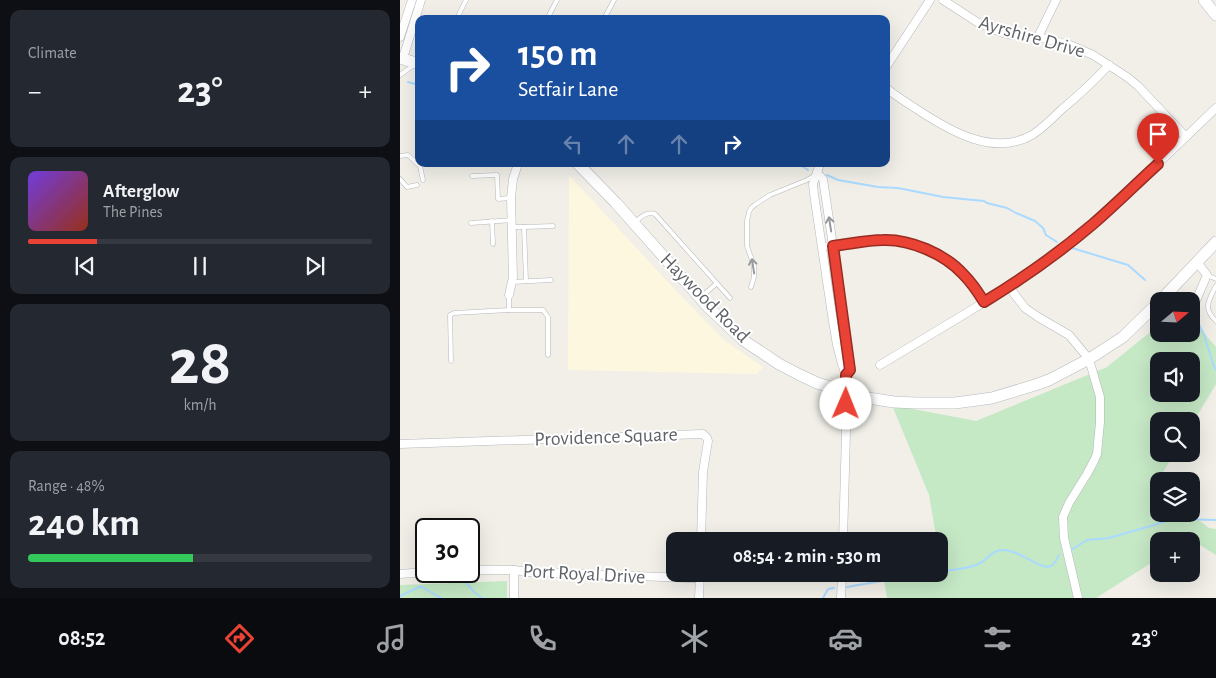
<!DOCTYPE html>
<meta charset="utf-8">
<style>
body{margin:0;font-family:"Alegreya Sans",sans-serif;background:#242831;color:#f1f3f6;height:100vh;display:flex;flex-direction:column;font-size:19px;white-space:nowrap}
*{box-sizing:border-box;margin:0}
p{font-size:16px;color:#9ea1a6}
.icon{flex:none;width:28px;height:28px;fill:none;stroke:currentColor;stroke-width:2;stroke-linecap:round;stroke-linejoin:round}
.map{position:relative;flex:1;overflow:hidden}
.details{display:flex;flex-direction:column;gap:10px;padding:10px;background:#0d0f14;width:400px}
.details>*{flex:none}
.guide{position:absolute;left:15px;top:15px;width:475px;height:152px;border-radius:10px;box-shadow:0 5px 20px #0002;background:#1a4fa0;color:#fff;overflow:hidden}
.needle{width:32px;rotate:71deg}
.tools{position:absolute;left:750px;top:292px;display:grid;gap:10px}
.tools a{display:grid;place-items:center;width:50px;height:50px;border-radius:10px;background:#171b24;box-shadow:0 5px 20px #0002;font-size:25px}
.speed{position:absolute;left:15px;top:518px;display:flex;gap:10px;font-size:25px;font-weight:700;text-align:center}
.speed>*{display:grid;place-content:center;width:65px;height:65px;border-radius:50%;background:#171b24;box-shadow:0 5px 20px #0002;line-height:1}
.speed .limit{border:2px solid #111;border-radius:8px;background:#fff;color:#111}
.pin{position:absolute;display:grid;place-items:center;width:42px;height:42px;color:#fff;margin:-51px -21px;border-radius:50% 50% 50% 0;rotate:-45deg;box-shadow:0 0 5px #0007}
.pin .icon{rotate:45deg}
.me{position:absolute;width:55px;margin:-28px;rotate:1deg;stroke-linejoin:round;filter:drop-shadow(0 0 4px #0008)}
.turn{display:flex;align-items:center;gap:18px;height:105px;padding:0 20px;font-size:22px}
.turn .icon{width:65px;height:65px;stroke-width:2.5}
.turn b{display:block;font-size:35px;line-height:42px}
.lanes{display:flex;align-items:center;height:48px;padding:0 20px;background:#0003;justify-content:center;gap:25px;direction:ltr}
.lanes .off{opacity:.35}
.big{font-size:38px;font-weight:700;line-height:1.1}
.details .widget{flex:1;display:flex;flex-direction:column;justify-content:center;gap:8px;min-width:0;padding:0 18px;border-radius:10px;background:#242831}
.details .dial{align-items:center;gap:0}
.dial b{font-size:65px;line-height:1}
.song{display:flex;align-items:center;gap:15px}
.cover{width:60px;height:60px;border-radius:8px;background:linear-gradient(135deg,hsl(260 70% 55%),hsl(10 70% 35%))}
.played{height:5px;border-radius:2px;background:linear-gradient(90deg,#ea4335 20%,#363941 20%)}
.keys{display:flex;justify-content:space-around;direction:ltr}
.heat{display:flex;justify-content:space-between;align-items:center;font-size:28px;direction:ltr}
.charge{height:8px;border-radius:4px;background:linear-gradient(90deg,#34c759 48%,#363941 0)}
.trip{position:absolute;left:266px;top:532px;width:282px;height:50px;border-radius:10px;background:#171b24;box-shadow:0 5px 20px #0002;font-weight:700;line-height:50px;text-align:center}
.dock{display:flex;height:80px;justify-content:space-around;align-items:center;background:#090b0e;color:#9ea1a6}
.dock .icon{width:35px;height:35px}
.dock .selected{color:#ea4335}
.dock b{font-size:22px;color:#f1f3f6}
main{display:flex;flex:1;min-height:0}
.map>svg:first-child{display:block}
</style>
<main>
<section class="details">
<div class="widget"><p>Climate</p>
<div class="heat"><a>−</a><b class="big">23°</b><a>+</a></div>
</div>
<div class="widget">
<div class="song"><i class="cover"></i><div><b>Afterglow</b><p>The Pines</p></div></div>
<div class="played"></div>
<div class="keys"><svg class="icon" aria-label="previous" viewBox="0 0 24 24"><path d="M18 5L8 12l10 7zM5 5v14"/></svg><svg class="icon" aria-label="pause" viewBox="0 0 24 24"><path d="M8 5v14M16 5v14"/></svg><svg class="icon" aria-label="next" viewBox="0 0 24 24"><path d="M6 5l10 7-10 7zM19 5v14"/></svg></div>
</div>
<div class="widget dial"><b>28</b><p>km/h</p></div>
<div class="widget"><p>Range · 48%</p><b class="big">240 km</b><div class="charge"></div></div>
</section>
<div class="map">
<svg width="816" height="598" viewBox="0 0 816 598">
<rect width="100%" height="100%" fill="#f1efe8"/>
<polygon fill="#fef7e0" points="169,175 279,294 324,340 363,367 357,374 168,370"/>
<g fill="#c5e8c5" fill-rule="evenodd">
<path d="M 791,318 L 816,347 L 816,384 L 791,426 L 791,421 L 759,421 L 759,454 L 774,454 L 756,484 L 759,487 L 759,514 L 791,514 L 809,528 L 816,529 L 816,555 L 790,539 L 786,541 L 759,541 L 759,558 L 696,598 L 487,598 L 483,574 L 540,574 L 540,541 L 537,541 L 529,495 L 492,405 L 576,421 L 707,367 L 759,325 L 759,334 L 791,334 ZM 759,361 L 791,361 L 791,394 L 759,394 Z"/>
<polygon points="107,581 107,598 0,598 0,585"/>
</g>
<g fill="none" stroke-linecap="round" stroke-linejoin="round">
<g stroke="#aadaff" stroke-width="2">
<polyline points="8,82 19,85"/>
<polyline points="399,164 408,170"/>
<polyline points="427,175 438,180 478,187 498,188 543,197 584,201 587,203 607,208 616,213 635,221 643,228 646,235 657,242"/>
<polyline points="672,248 728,265 745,280"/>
<polyline points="796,318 804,335 813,364 816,370"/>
<polyline points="671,550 687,540 709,538 771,520 781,519 816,520"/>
<path d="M 540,572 C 552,569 566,570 578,564 C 588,560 592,549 604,550 C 620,551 632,564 647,567 C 654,567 656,560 659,555"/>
<polyline points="522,574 525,574"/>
<polyline points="64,580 75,593 82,598"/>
<polyline points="447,587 487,580 513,574"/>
<polyline points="0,596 19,587 22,587 41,598"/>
<polyline points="423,598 428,589 434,588"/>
</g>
<defs>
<g id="service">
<polyline points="59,19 59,14 66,0"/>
<polyline points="147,19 157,0"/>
<polyline points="204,19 214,0"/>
<polyline points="0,75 14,65"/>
<polyline points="0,156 8,155 20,166 23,180"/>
<polyline points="72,176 97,175 98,199 111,198"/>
<polyline points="0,179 7,187 17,185"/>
<polyline points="92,221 93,244"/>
<path d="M 235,222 C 241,217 247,211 255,214 L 330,298"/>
<polyline points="71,223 112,220"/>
<polyline points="112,227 124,227 126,281"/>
<polyline points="124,227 153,226"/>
<polyline points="807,275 816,279"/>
<polyline points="112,282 151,280"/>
<path d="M 816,286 C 809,300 802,308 816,321"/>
<polyline points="351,287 354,277 354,266 347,246 347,221 349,212 351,208 356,204 370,195 407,180 414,176"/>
<polyline points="109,295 109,310 143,310 148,317 148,355"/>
<polyline points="301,297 316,284"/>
<polyline points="51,361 50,315 54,313 109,310"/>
</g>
<g id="minor">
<polyline points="543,0 577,22 603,33 612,35 638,37 670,45 693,55 727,77 738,86 786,137"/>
<polyline points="0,37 12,0"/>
<polyline points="638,37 656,0"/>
<polyline points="3,58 21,0"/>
<polyline points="486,67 530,0"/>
<path d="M 486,88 C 496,96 507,103 518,110 C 550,131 594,157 632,135 C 643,128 652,119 661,110 C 678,96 694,81 709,65"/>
<polyline points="420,164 413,184 414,194 432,315 437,345 442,364 446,375 446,433 443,541"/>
<polyline points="417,173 423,179 433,246 450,370 446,375"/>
<path d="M 429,246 C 447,244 465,241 483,240 C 510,238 545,254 563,274 C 571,282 578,292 584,302"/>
<polyline points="609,287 625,308 638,317 669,335 689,359 700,397 700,422 697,454 694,461 687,474 669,503 663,517 664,538 678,598"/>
<polyline points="109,295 113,277 111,198 113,179 118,164"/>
<polyline points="791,312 807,275 797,262"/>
<polyline points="781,336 783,334"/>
<polyline points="480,365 618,282 667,245 694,223 770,152 816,108"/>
<polyline points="0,444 303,434 307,438 308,441 303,472 301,541"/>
<polyline points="69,570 114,570 129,572 289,578 300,578"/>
<polyline points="0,574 37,571"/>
<polyline points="114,598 114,570"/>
<polyline points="299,598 300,574"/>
<polyline points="441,598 442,574"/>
</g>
<g id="secondary">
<polyline points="804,0 816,15"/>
<polyline points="0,58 19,64"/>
<polyline points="178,164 216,203 309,308 343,340 379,364 400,375 417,383 468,398 494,402 516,403 555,403 592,398 635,385 649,380 689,359 723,337 759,302"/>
<polyline points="760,301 816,242"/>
</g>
</defs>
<use href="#service" stroke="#b5b8bc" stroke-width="5"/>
<use href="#minor" stroke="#b5b8bc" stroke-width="9"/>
<use href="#secondary" stroke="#b6babf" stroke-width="12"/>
<use href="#service" stroke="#fff" stroke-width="4"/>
<use href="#minor" stroke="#fff" stroke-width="8"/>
<use href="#secondary" stroke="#fff" stroke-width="11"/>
</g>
<defs><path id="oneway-shaft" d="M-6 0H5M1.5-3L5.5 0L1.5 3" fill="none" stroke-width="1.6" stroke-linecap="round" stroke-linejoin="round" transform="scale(1.25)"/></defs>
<g stroke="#979a9d">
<use href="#oneway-shaft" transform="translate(430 224) rotate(-99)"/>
<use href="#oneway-shaft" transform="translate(353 266) rotate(-99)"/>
</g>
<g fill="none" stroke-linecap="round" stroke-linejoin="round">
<defs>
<path id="route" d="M 446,404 L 446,375 L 450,370 L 433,246 C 450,244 467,240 483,240 C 510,239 545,254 563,274 C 571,282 578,292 584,302 C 622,279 659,253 693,224 C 715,205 736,184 758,164"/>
</defs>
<use href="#route" stroke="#982c22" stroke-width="12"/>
<use href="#route" stroke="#ea4335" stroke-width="9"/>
</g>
<g text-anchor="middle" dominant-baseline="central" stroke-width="4" stroke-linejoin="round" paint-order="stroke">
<g font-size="20" fill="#5f6368" stroke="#fff">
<text transform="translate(632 37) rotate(16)">Ayrshire Drive</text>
<text transform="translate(305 298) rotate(45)">Haywood Road</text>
<text transform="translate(206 437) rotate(-2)">Providence Square</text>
<text transform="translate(184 574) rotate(3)">Port Royal Drive</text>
</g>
</g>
</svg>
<div class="tools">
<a><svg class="needle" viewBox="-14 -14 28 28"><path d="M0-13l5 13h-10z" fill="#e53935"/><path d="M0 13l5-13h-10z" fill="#9ea1a6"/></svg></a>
<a><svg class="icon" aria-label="sound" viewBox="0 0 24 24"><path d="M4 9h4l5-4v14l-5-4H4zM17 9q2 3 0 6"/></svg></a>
<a><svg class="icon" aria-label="search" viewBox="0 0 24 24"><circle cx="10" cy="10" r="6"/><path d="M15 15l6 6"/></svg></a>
<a><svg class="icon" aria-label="layers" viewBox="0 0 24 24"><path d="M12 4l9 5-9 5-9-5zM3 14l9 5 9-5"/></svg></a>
<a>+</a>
</div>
<div class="speed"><div class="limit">30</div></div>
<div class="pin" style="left:758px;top:164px;background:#d93025"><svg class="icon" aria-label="arrive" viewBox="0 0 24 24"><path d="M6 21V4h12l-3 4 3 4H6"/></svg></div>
<svg class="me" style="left:446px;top:404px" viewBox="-20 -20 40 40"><circle r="19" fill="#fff"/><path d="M0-13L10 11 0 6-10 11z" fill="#ea4335"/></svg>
<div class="trip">08:54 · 2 min · 530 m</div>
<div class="guide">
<div class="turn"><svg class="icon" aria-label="right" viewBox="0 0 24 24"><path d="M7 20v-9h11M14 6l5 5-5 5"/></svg><div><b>150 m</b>Setfair Lane</div></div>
<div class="lanes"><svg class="icon off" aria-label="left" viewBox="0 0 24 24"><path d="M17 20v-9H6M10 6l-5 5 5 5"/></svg><svg class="icon off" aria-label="ahead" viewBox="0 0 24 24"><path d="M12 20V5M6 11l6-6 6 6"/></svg><svg class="icon off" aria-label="ahead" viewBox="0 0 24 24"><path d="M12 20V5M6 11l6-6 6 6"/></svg><svg class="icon" aria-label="right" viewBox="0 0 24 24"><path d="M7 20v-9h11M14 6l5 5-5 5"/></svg></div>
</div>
</div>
</main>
<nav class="dock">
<b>08:52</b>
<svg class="icon selected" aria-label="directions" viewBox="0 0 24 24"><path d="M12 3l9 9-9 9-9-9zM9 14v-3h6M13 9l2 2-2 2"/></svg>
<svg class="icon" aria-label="music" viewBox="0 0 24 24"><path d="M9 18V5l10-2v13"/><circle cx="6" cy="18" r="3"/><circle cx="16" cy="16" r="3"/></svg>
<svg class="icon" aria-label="phone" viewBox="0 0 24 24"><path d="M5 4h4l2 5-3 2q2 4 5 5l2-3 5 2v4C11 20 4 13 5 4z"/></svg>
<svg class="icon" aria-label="climate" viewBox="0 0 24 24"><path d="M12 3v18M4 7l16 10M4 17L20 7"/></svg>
<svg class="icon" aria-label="car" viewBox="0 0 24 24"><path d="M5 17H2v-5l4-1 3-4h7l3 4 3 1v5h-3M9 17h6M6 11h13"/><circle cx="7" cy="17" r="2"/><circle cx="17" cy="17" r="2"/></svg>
<svg class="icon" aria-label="filters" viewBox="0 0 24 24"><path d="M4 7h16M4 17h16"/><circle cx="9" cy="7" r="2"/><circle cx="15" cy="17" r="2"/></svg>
<b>23°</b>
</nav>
